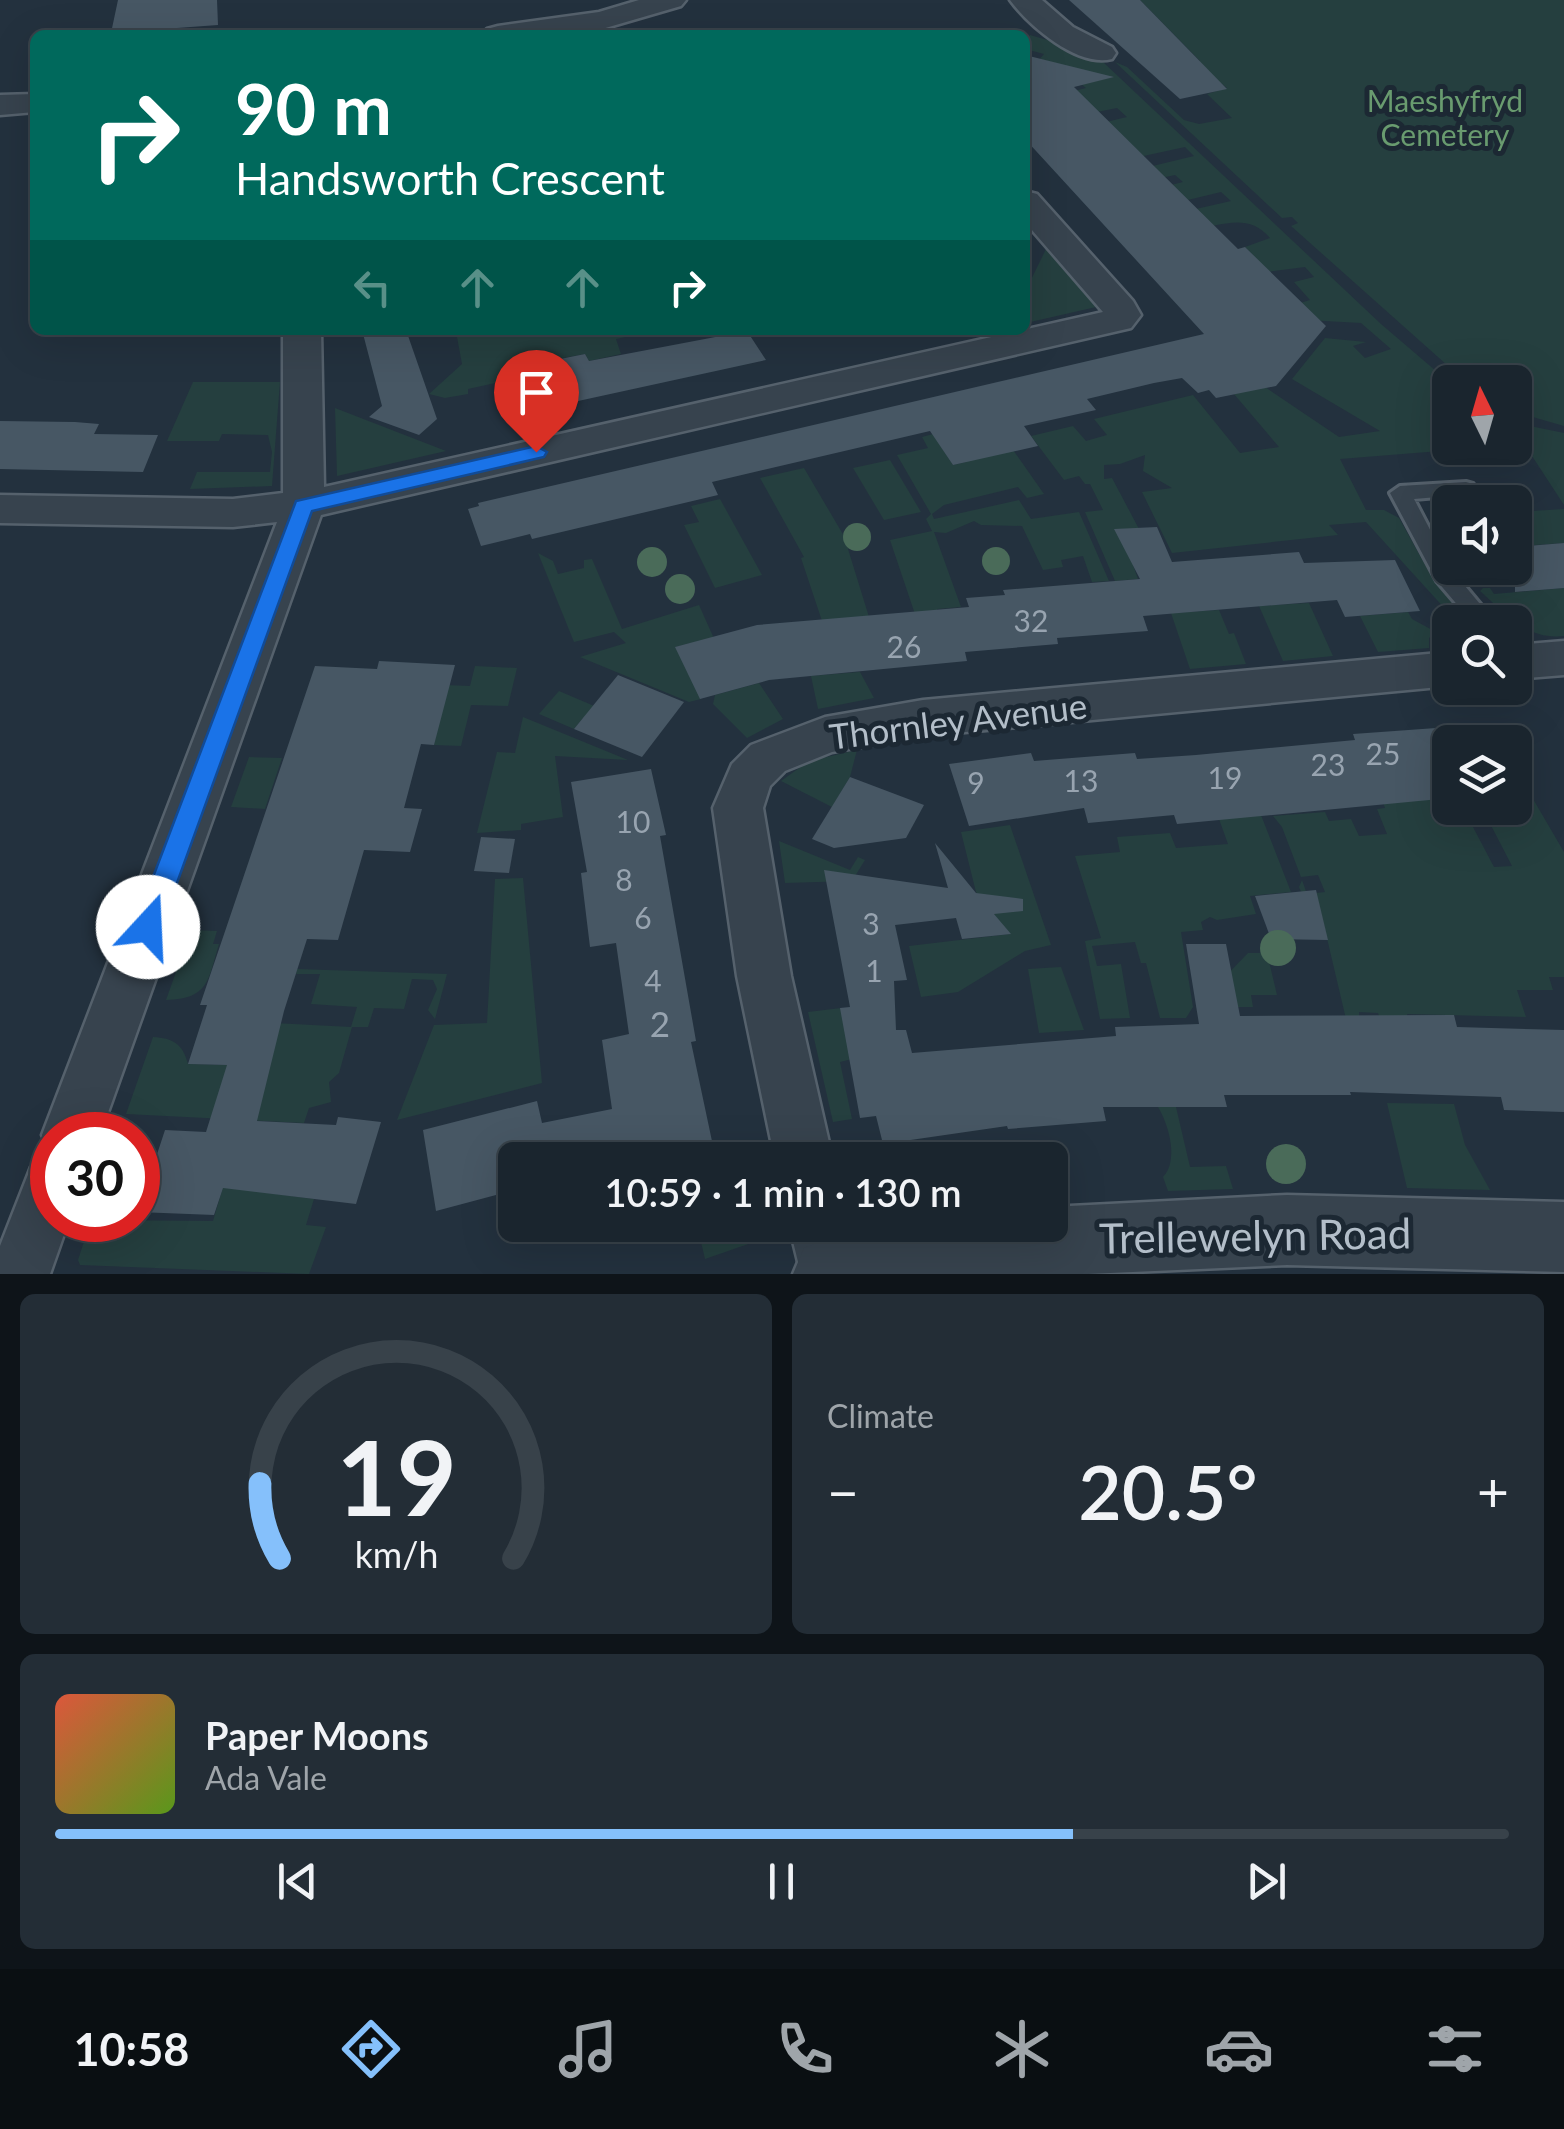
<!DOCTYPE html>
<meta charset="utf-8">
<style>
body{margin:0;font-family:Lato,sans-serif;background:#232d36;color:#f1f3f6;height:100vh;display:flex;flex-direction:column;font-size:38px;white-space:nowrap}
*{box-sizing:border-box;margin:0}
p{font-size:32px;color:#9fa5aa}
.icon{flex:none;width:55px;height:55px;fill:none;stroke:currentColor;stroke-width:2;stroke-linecap:round;stroke-linejoin:round}
.map{position:relative;height:1274px;overflow:hidden}
.panel{display:flex;flex-direction:column;gap:20px;padding:20px;background:#0e1419;flex:1}
.panel>*{flex:none}
.guide{position:absolute;left:30px;top:30px;width:1000px;height:305px;border-radius:15px;box-shadow:0 10px 40px #0002,0 0 0 2px #38424a;background:#00695c;color:#fff;overflow:hidden}
.needle{width:65px;rotate:355deg}
.buttons{position:absolute;left:1432px;top:365px;display:grid;gap:20px}
.buttons a{display:grid;place-items:center;width:100px;height:100px;border-radius:15px;background:#1a252e;box-shadow:0 10px 40px #0002,0 0 0 2px #38424a;font-size:50px}
.speed{position:absolute;left:30px;top:1112px;display:flex;gap:20px;font-size:50px;font-weight:700;text-align:center}
.speed>*{display:grid;place-content:center;width:130px;height:130px;border-radius:50%;background:#1a252e;box-shadow:0 10px 40px #0002,0 0 0 2px #38424a;line-height:1}
.speed .limit{border:15px solid #d22;background:#fff;color:#111}
.pin{position:absolute;display:grid;place-items:center;width:85px;height:85px;color:#fff;margin:-102px -42px;border-radius:50% 50% 50% 0;rotate:-45deg;box-shadow:0 0 10px #0007}
.pin .icon{rotate:45deg}
.me{position:absolute;width:110px;margin:-55px;rotate:20deg;stroke-linejoin:round;filter:drop-shadow(0 0 8px #0008)}
.turn{display:flex;align-items:center;gap:35px;height:210px;padding:0 40px;font-size:45px}
.turn .icon{width:130px;height:130px;stroke-width:2.5}
.turn b{display:block;font-size:70px;line-height:85px}
.lanes{display:flex;align-items:center;height:95px;padding:0 40px;background:#0003;justify-content:center;gap:50px;direction:ltr}
.lanes .off{opacity:.35}
.big{font-size:75px;font-weight:600;line-height:1.1}
.panel .widget{flex:1;display:flex;flex-direction:column;justify-content:center;gap:15px;min-width:0;padding:0 35px;border-radius:15px;background:#232d36}
.panel .dial{align-items:center;gap:0}
.dial svg{height:260px;overflow:visible;fill:none;stroke:#38424a;stroke-width:7;stroke-linecap:round;text-anchor:middle}
.dial text{fill:#f1f3f6;stroke:none}
.song{display:flex;align-items:center;gap:30px}
.cover{width:120px;height:120px;border-radius:15px;background:linear-gradient(135deg,hsl(10 70% 55%),hsl(90 70% 35%))}
.played{height:10px;border-radius:5px;background:linear-gradient(90deg,#85c0fb 70%,#38424a 70%)}
.keys{display:flex;justify-content:space-around;direction:ltr}
.heat{display:flex;justify-content:space-between;align-items:center;font-size:55px;direction:ltr}
.panel .tiles{flex:1;display:grid;gap:20px;grid-template-columns:1fr 1fr}
.widget:last-child{grid-column:span 2}
.trip{position:absolute;left:498px;top:1142px;width:570px;height:100px;border-radius:15px;background:#1a252e;box-shadow:0 10px 40px #0002,0 0 0 2px #38424a;font-weight:600;line-height:100px;text-align:center}
.dock{display:flex;height:160px;justify-content:space-around;align-items:center;background:#0a0f12;color:#9fa5aa}
.dock .icon{width:70px;height:70px}
.dock .current{color:#85c0fb}
.dock b{font-size:45px;color:#f1f3f6}
.map>svg:first-child{display:block}
</style>
<div class="map">
<svg width="1564" height="1274" viewBox="0 0 1564 1274">
<rect width="100%" height="100%" fill="#23313e"/>
<g fill="#253f3f">
<polygon points="1140,0 1564,0 1564,426 1515,412 1515,382 1466,382 1291,226 1298,223 1292,217 1282,218 1115,62 1127,67 1184,120 1199,124 1232,118 1207,94 1227,88 1221,83 1200,87 1200,61"/>
<path d="M 1030,35 L 1082,50 L 1103,62 L 1381,324 L 1450,383 L 1450,448 L 1465,449 L 1340,459 L 1366,510 L 1384,510 L 1399,518 L 1433,579 L 1467,622 L 1457,622 L 1366,522 L 1329,525 L 1338,535 L 1172,553 L 1142,492 L 1172,488 L 1143,471 L 1145,455 L 1120,464 L 1104,465 L 1104,479 L 1112,478 L 1139,529 L 1133,565 L 1138,579 L 1115,581 L 1085,512 L 1103,510 L 1090,484 L 1085,484 L 1079,476 L 1064,480 L 1031,436 L 1073,426 L 1086,441 L 1107,435 L 1094,419 L 1193,395 L 1240,453 L 1279,447 L 1234,394 L 1265,387 L 1339,437 L 1380,431 L 1292,379 L 1325,338 L 1366,342 L 1353,346 L 1365,358 L 1391,349 L 1361,323 L 1254,317 L 1310,300 L 1294,282 L 1314,277 L 1305,267 L 1257,273 L 1253,255 L 1245,247 L 1270,238 C 1249,212 1220,225 1191,231 L 1174,214 L 1231,201 L 1221,192 L 1167,205 L 1135,194 L 1183,182 L 1175,175 L 1147,181 L 1136,170 L 1194,156 L 1185,147 L 1116,162 L 1081,128 L 1127,117 L 1117,108 L 1092,113 L 1070,92 L 1086,88 L 1059,66 L 1032,68 L 1044,54 L 1025,49 Z"/>
<polygon points="1046,249 1096,307 1026,323 1025,292"/>
<polygon points="493,330 651,330 652,331 616,339 621,354 589,361 585,354 519,366 522,377 468,389 468,394 445,398 429,394 462,364 457,337"/>
<polygon points="193,382 280,382 272,486 190,489 197,472 270,472 272,452 268,435 222,434 219,441 167,441"/>
<polygon points="335,408 446,451 337,476"/>
<polygon points="1515,423 1564,433 1564,505 1515,430"/>
<polygon points="933,434 953,465 966,462 962,454 1004,437 1044,494 1027,498 1018,487 944,505 932,514 934,519 1019,500 1031,519 1079,512 1109,581 1092,582 1083,556 1061,560 1063,567 1043,570 1022,526 981,525 974,521 946,533 934,532 961,607 937,609 941,624 919,626 890,540 932,531 926,519 931,514 897,455 928,448 922,437"/>
<polygon points="890,460 921,512 884,520 853,468"/>
<polygon points="804,468 851,548 848,549 869,617 823,624 801,558 804,557 760,478"/>
<polygon points="720,499 762,575 715,588 684,525 699,522 691,506"/>
<polygon points="1564,509 1564,543 1522,546 1515,539 1515,512"/>
<polygon points="538,553 553,561 558,574 584,568 584,560 592,559 622,629 699,605 720,652 691,643 676,647 701,699 689,702 580,657 626,643 614,632 574,642"/>
<path d="M 1483,588 L 1490,588 L 1494,594 L 1564,588 L 1564,636 C 1526,640 1506,614 1480,591 Z"/>
<polygon points="1309,603 1333,656 1283,661 1259,606"/>
<polygon points="1219,610 1229,634 1234,633 1246,664 1190,669 1171,613"/>
<polygon points="1408,612 1412,619 1436,632 1429,638 1429,648 1378,652 1360,616"/>
<polygon points="475,666 517,668 508,706 471,705 461,746 434,745 445,685 470,686"/>
<polygon points="860,672 874,698 818,709 811,676"/>
<polygon points="759,683 783,719 747,738 713,704 715,695"/>
<polygon points="559,691 613,714 603,726 583,718 574,729 539,714"/>
<polygon points="523,717 628,760 555,756 563,817 521,824 521,830 477,833 497,752 515,753"/>
<polygon points="857,750 850,777 832,807 781,781 809,761"/>
<polygon points="249,757 282,758 265,809 231,807"/>
<polygon points="1515,768 1564,852 1564,977 1549,977 1553,990 1517,990 1526,1017 1407,1014 1408,1020 1380,1019 1378,1013 1359,1012 1359,1020 1346,1019 1322,917 1312,918 1299,887 1302,880 1307,894 1325,892 1318,875 1301,877 1282,827 1273,816 1325,812 1329,821 1351,819 1359,836 1387,834 1377,809 1385,808 1383,802 1450,794 1450,808 1463,808 1494,867 1512,866 1482,808 1515,808"/>
<polygon points="1261,815 1291,892 1250,896 1256,914 1217,920 1210,917 1201,922 1203,930 1181,932 1193,1007 1186,1018 1160,1018 1146,963 1141,963 1135,942 1092,946 1097,966 1121,964 1130,1018 1100,1019 1085,941 1101,938 1075,856 1120,852 1117,837 1170,833 1176,848 1228,844 1219,819"/>
<polygon points="1010,825 1051,945 1025,951 958,992 921,997 909,946 1010,934 976,892 961,832"/>
<polygon points="779,841 850,870 858,857 865,860 852,881 785,883"/>
<polygon points="523,878 542,1083 397,1120 434,1025 487,1023 495,879"/>
<path d="M 191,930 L 217,931 L 213,944 L 219,944 C 208,980 209,999 166,1000 Z"/>
<polygon points="1248,953 1267,953 1277,995 1251,995 1253,1007 1217,1007 1218,984"/>
<polygon points="1061,967 1084,1030 1039,1033 1028,969"/>
<path d="M 297,969 L 447,974 L 435,1019 L 428,1010 L 437,989 L 433,980 L 412,979 L 404,1009 L 374,1008 L 368,1027 L 352,1027 L 339,1073 L 329,1082 L 331,1102 L 309,1108 L 304,1123 L 126,1114 L 153,1037 C 173,1038 183,1044 188,1064 L 227,1065 L 274,1023 L 351,1027 L 357,1007 L 311,1004 L 320,974 L 296,974 Z"/>
<polygon points="841,1008 852,1059 840,1062 852,1119 833,1122 808,1012"/>
<polygon points="1387,1103 1454,1104 1465,1145 1490,1190 1407,1188"/>
<path d="M 1158,1107 L 1176,1107 L 1190,1167 L 1226,1166 L 1233,1189 L 1168,1191 L 1163,1177 C 1179,1161 1169,1125 1158,1107 Z"/>
<polygon points="223,1187 314,1199 306,1225 326,1227 309,1274 80,1265 78,1260 91,1220 213,1221"/>
<polygon points="697,1225 768,1225 754,1242 705,1259"/>
</g>
<g fill="#475764">
<polygon points="118,0 217,0 218,25 177,28 176,35 145,35 144,31 111,33"/>
<polygon points="1069,0 1140,0 1227,89 1180,99"/>
<polygon points="1025,55 1114,77 1074,87 1238,249 1245,247 1326,326 1276,386 1216,398 1209,390 1198,393 1182,378 1154,383 1087,399 1096,410 1024,426 1038,446 953,465 930,431 712,482 718,495 532,539 530,534 481,546 468,509 479,506 478,503 1204,334 1025,139"/>
<polygon points="362,330 406,330 437,419 419,435 369,417 382,406"/>
<polygon points="747,331 766,360 569,403 550,361 585,354 589,361"/>
<polygon points="0,421 75,422 99,424 94,434 158,435 143,472 0,469"/>
<polygon points="1157,527 1172,562 1299,552 1304,563 1395,560 1420,611 1345,617 1337,600 1143,616 1148,631 1057,638 1058,644 965,652 967,661 769,680 700,699 675,647 757,625 969,607 966,598 1005,595 1003,590 1140,579 1114,529"/>
<polygon points="1564,543 1564,588 1515,592 1515,547"/>
<polygon points="379,661 455,665 434,745 421,744 404,808 422,809 410,852 364,850 338,940 307,939 284,1011 257,1121 336,1125 338,1117 381,1122 356,1204 223,1188 214,1215 138,1212 165,1130 206,1132 227,1065 188,1064 207,1005 200,1005 315,666 377,669"/>
<polygon points="618,675 684,702 642,757 574,729"/>
<polygon points="1450,727 1450,798 1177,824 1174,815 1088,823 1084,808 969,826 949,764 1031,753 1034,761 1135,753 1137,759 1196,755 1355,740 1353,734"/>
<polygon points="651,769 666,835 660,836 696,1041 691,1042 716,1160 515,1160 515,1190 436,1211 423,1130 537,1101 542,1123 612,1109 602,1040 629,1034 616,943 590,947 581,873 587,872 571,782"/>
<polygon points="850,777 924,805 906,838 834,848 812,839"/>
<polygon points="481,837 515,839 509,873 474,871"/>
<polygon points="935,843 976,893 1023,899 1023,911 994,914 1011,934 962,939 956,918 895,925 907,980 894,981 896,1030 906,1030 912,1053 1116,1036 1115,1027 1199,1024 1186,944 1226,944 1240,1016 1454,1015 1457,1027 1564,1030 1564,1112 1504,1110 1501,1097 1350,1092 1351,1095 1224,1095 1227,1107 1103,1107 1106,1121 1008,1129 1007,1126 883,1144 876,1116 860,1118 840,1008 850,1007 824,870 948,888"/>
<polygon points="1316,890 1328,940 1271,939 1255,896"/>
</g>
<g fill="none" stroke-linecap="round" stroke-linejoin="round">
<defs>
<polygon id="service" points="1466,482 1473,484 1476,489 1473,494 1414,499 1450,568 1495,622 1472,622 1437,581 1390,493 1400,486"/>
<g id="minor">
<polygon points="639,0 686,0 681,6 602,29 560,35 483,35 487,29 498,26 599,12"/>
<path d="M 1010,0 L 1042,0 L 1073,27 L 1112,47 L 1116,53 L 1112,59 C 1078,68 1029,26 1010,0 Z"/>
<polygon points="35,94 35,112 0,115 0,95"/>
<polygon points="1025,191 1037,194 1133,301 1141,315 1131,328 321,515 100,1135 52,1135 51,1154 42,1135 277,522 233,527 0,523 0,495 233,499 283,493 283,330 321,330 324,487 1103,312 1025,222"/>
<polygon points="1564,641 1564,675 1515,679 1515,645"/>
<polygon points="1450,652 1450,686 923,736 832,752 785,771 770,786 763,808 791,976 833,1160 775,1160 737,976 713,808 732,764 751,745 825,717 923,700"/>
<polygon points="52,1158 52,1220 69,1220 50,1274 0,1274 0,1246 31,1167"/>
<polygon points="789,1225 849,1225 861,1274 801,1274"/>
</g>
<path id="tertiary" d="M 1287,1195 L 1564,1202 L 1564,1272 L 1287,1265 L 1088,1274 L 793,1274 L 804,1248 C 881,1217 968,1225 1050,1225 L 1050,1207 Z"/>
</defs>
<use href="#service" stroke="#55616c" stroke-width="6"/>
<use href="#minor" stroke="#55616c" stroke-width="5"/>
<use href="#tertiary" stroke="#55616c" stroke-width="5"/>
<use href="#service" fill="#37434e" fill-rule="evenodd"/>
<use href="#minor" fill="#37434e" fill-rule="evenodd"/>
<use href="#tertiary" fill="#37434e" fill-rule="evenodd"/>
</g>
<g fill="#4a6b59">
<circle cx="857" cy="537" r="14"/>
<circle cx="652" cy="562" r="15"/>
<circle cx="996" cy="561" r="14"/>
<circle cx="680" cy="589" r="15"/>
<circle cx="1278" cy="948" r="18"/>
<circle cx="1286" cy="1164" r="20"/>
</g>
<polygon fill="#1a73e8" stroke="#114b97" stroke-width="2.5" points="536,446 547,452 544,457 312,511 161,927 157,935 148,938 138,935 134,927 296,501"/>
<g text-anchor="middle" dominant-baseline="central" stroke-width="10" stroke-linejoin="round" paint-order="stroke">
<g font-size="30" fill="#699b6f" stroke="#1c2833">
<text x="1445" y="100">Maeshyfryd<tspan x="1445" dy="34">Cemetery</tspan></text>
</g>
<g font-size="30" fill="#98a4b0">
<text x="1031" y="620">32</text>
<text x="904" y="646">26</text>
<text x="1383" y="753">25</text>
<text x="1328" y="764">23</text>
<text x="1225" y="777">19</text>
<text x="1081" y="780">13</text>
<text x="976" y="782">9</text>
<text x="633" y="821">10</text>
<text x="624" y="879">8</text>
<text x="643" y="917">6</text>
<text x="871" y="923">3</text>
<text x="874" y="970">1</text>
<text x="653" y="980">4</text>
</g>
<g font-size="35" fill="#b3bec9" stroke="#1c2833">
<text transform="translate(958 720) rotate(-7)">Thornley Avenue</text>
</g>
<g font-size="35" fill="#98a4b0">
<text x="660" y="1023">2</text>
</g>
<g font-size="42" fill="#b3bec9" stroke="#1c2833">
<text transform="translate(1255 1235) rotate(-1)">Trellewelyn Road</text>
</g>
</g>
</svg>
<div class="buttons">
<a><svg class="needle" viewBox="-14 -14 28 28"><path d="M0-13l5 13h-10z" fill="#e53935"/><path d="M0 13l5-13h-10z" fill="#9fa5aa"/></svg></a>
<a><svg class="icon" aria-label="sound" viewBox="0 0 24 24"><path d="M4 9h4l5-4v14l-5-4H4zM17 9q2 3 0 6"/></svg></a>
<a><svg class="icon" aria-label="search" viewBox="0 0 24 24"><circle cx="10" cy="10" r="6"/><path d="M15 15l6 6"/></svg></a>
<a><svg class="icon" aria-label="layers" viewBox="0 0 24 24"><path d="M12 4l9 5-9 5-9-5zM3 14l9 5 9-5"/></svg></a>
</div>
<div class="speed"><div class="limit">30</div></div>
<div class="pin" style="left:536px;top:452px;background:#d93025"><svg class="icon" aria-label="arrive" viewBox="0 0 24 24"><path d="M6 21V4h12l-3 4 3 4H6"/></svg></div>
<svg class="me" style="left:148px;top:927px" viewBox="-20 -20 40 40"><circle r="19" fill="#fff"/><path d="M0-13L10 11 0 6-10 11z" fill="#1a73e8"/></svg>
<div class="trip">10:59 · 1 min · 130 m</div>
<div class="guide">
<div class="turn"><svg class="icon" aria-label="right" viewBox="0 0 24 24"><path d="M7 20v-9h11M14 6l5 5-5 5"/></svg><div><b>90 m</b>Handsworth Crescent</div></div>
<div class="lanes"><svg class="icon off" aria-label="left" viewBox="0 0 24 24"><path d="M17 20v-9H6M10 6l-5 5 5 5"/></svg><svg class="icon off" aria-label="ahead" viewBox="0 0 24 24"><path d="M12 20V5M6 11l6-6 6 6"/></svg><svg class="icon off" aria-label="ahead" viewBox="0 0 24 24"><path d="M12 20V5M6 11l6-6 6 6"/></svg><svg class="icon" aria-label="right" viewBox="0 0 24 24"><path d="M7 20v-9h11M14 6l5 5-5 5"/></svg></div>
</div>
</div>
<section class="panel">
<div class="tiles">
<div class="widget dial"><svg viewBox="0 0 100 80">
<path d="M14 69A42 42 0 1 1 86 69"/>
<path d="M14 69A42 42 0 0 1 8 46" stroke="#85c0fb"/>
<text x="50" y="56" font-size="32" font-weight="700">19</text>
<text x="50" y="72" font-size="11">km/h</text>
</svg></div>
<div class="widget"><p>Climate</p>
<div class="heat"><a>−</a><b class="big">20.5°</b><a>+</a></div>
</div>
<div class="widget">
<div class="song"><i class="cover"></i><div><b>Paper Moons</b><p>Ada Vale</p></div></div>
<div class="played"></div>
<div class="keys"><svg class="icon" aria-label="previous" viewBox="0 0 24 24"><path d="M18 5L8 12l10 7zM5 5v14"/></svg><svg class="icon" aria-label="pause" viewBox="0 0 24 24"><path d="M8 5v14M16 5v14"/></svg><svg class="icon" aria-label="next" viewBox="0 0 24 24"><path d="M6 5l10 7-10 7zM19 5v14"/></svg></div>
</div>
</div>
</section>
<nav class="dock">
<b>10:58</b>
<svg class="icon current" aria-label="directions" viewBox="0 0 24 24"><path d="M12 3l9 9-9 9-9-9zM9 14v-3h6M13 9l2 2-2 2"/></svg>
<svg class="icon" aria-label="music" viewBox="0 0 24 24"><path d="M9 18V5l10-2v13"/><circle cx="6" cy="18" r="3"/><circle cx="16" cy="16" r="3"/></svg>
<svg class="icon" aria-label="phone" viewBox="0 0 24 24"><path d="M5 4h4l2 5-3 2q2 4 5 5l2-3 5 2v4C11 20 4 13 5 4z"/></svg>
<svg class="icon" aria-label="climate" viewBox="0 0 24 24"><path d="M12 3v18M4 7l16 10M4 17L20 7"/></svg>
<svg class="icon" aria-label="car" viewBox="0 0 24 24"><path d="M5 17H2v-5l4-1 3-4h7l3 4 3 1v5h-3M9 17h6M6 11h13"/><circle cx="7" cy="17" r="2"/><circle cx="17" cy="17" r="2"/></svg>
<svg class="icon" aria-label="filters" viewBox="0 0 24 24"><path d="M4 7h16M4 17h16"/><circle cx="9" cy="7" r="2"/><circle cx="15" cy="17" r="2"/></svg>
</nav>
